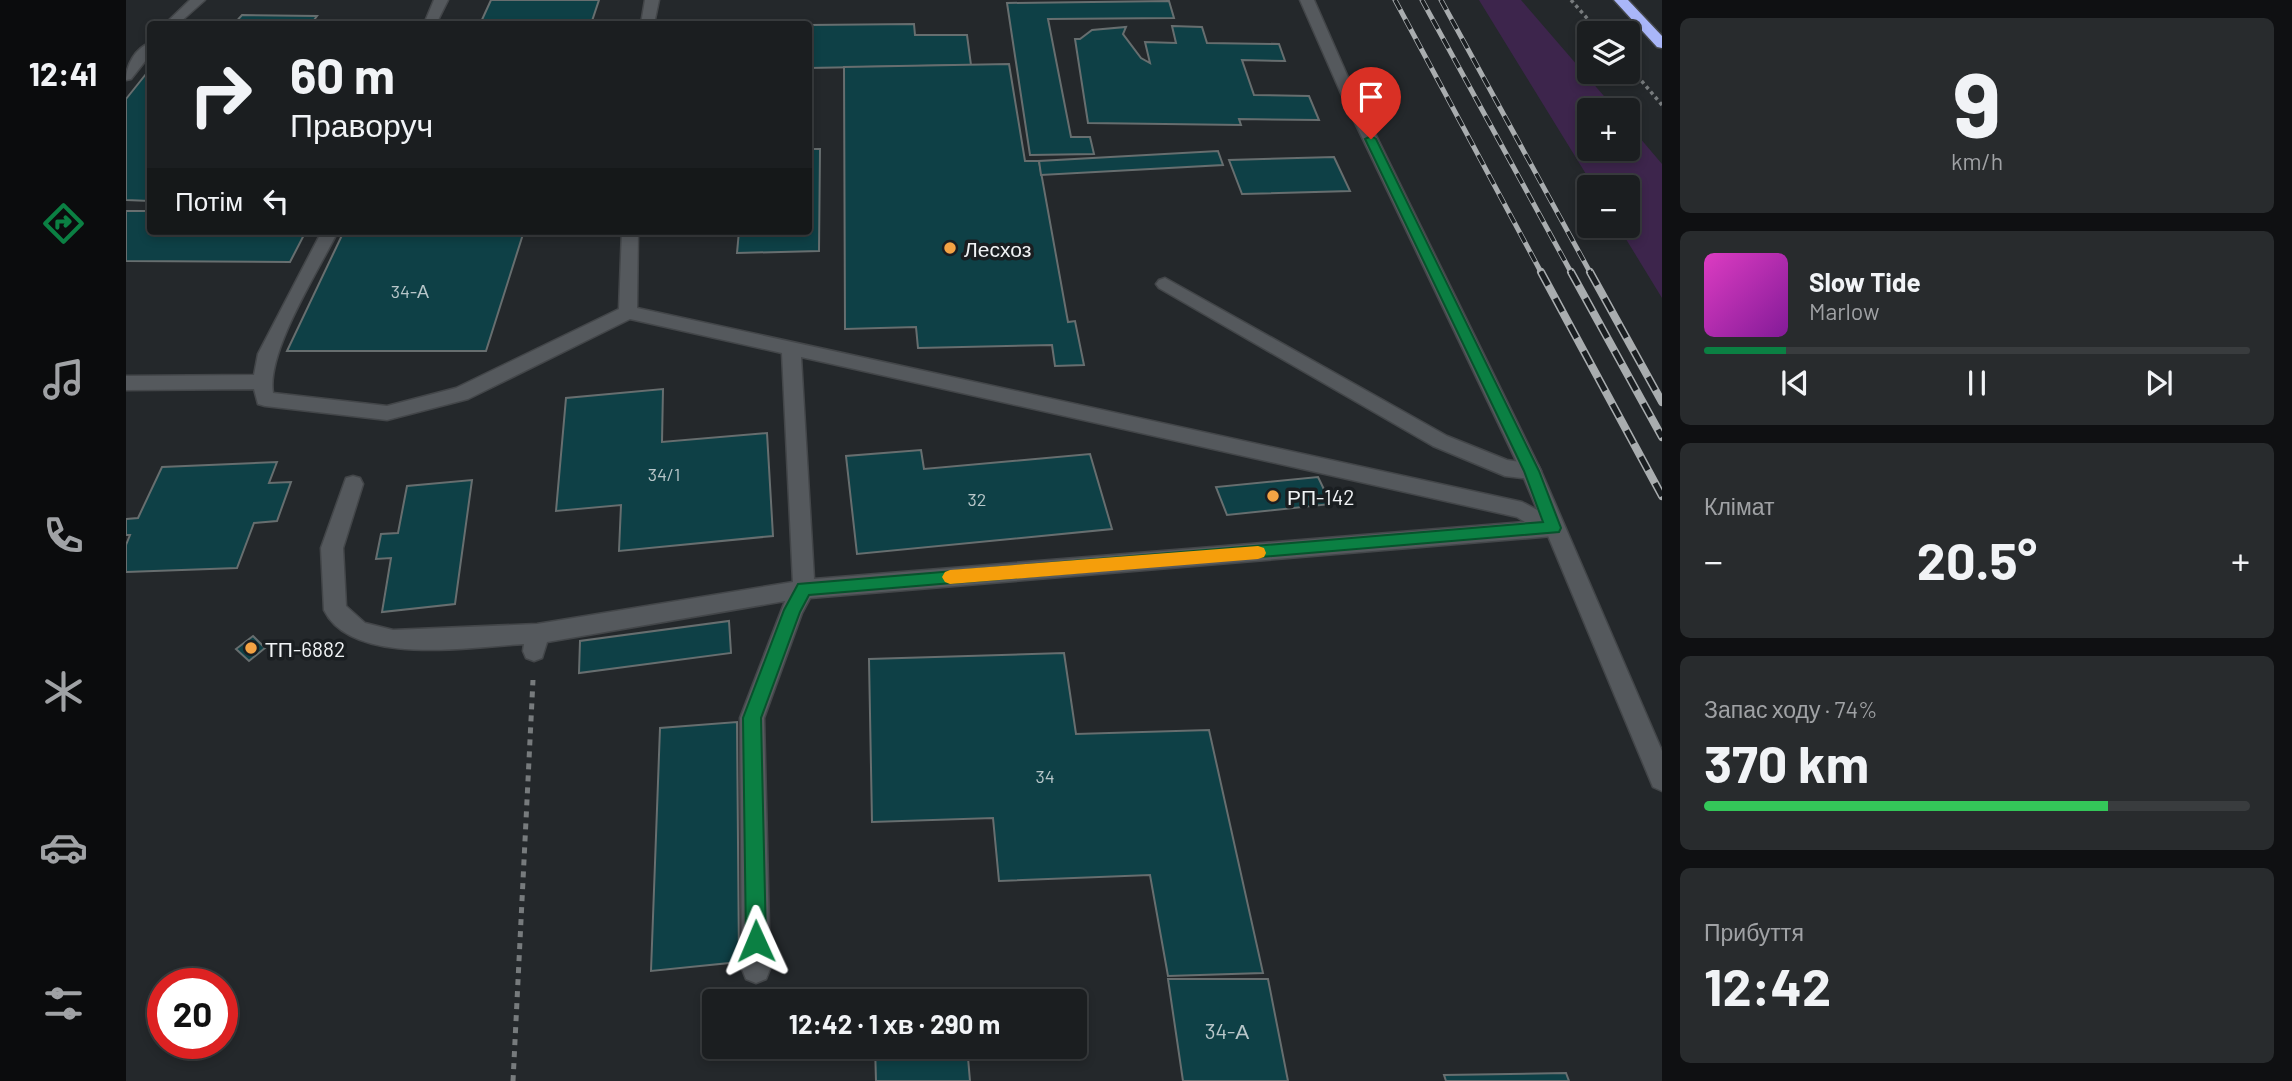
<!DOCTYPE html>
<html lang="uk">
<meta charset="utf-8">
<style>
body{margin:0;font-family:Barlow,sans-serif;background:#282b2d;color:#f1f3f6;height:100vh;display:flex;flex-direction:column;font-size:26px;white-space:nowrap}
*{box-sizing:border-box;margin:0}
p{font-size:23px;color:#a0a2a5}
.icon{flex:none;width:38px;height:38px;fill:none;stroke:currentColor;stroke-width:2;stroke-linecap:round;stroke-linejoin:round}
.map{position:relative;flex:1;overflow:hidden}
.sheet{display:flex;flex-direction:column;gap:18px;padding:18px;background:#0f1012;width:630px}
.sheet>*{flex:none}
.top-card{position:absolute;left:21px;top:21px;width:665px;height:214px;border-radius:7px;box-shadow:0 4px 10px #0003,0 0 0 2px #393c3e;background:#1b1e20;color:#f1f3f6;overflow:hidden}
.tools{position:absolute;left:1451px;top:21px;display:grid;gap:14px}
.tools a{display:grid;place-items:center;width:63px;height:63px;border-radius:7px;background:#1b1e20;box-shadow:0 4px 10px #0003,0 0 0 2px #393c3e;font-size:35px}
.speed{position:absolute;left:21px;top:968px;display:flex;gap:14px;font-size:35px;font-weight:700;text-align:center}
.speed>*{display:grid;place-content:center;width:91px;height:91px;border-radius:50%;background:#1b1e20;box-shadow:0 4px 10px #0003,0 0 0 2px #393c3e;line-height:1}
.speed .limit{border:10px solid #d22;background:#fff;color:#111}
.pin{position:absolute;display:grid;place-items:center;width:60px;height:60px;color:#fff;margin:-72px -30px;border-radius:50% 50% 50% 0;rotate:-45deg;box-shadow:0 0 7px #0007}
.pin .icon{rotate:45deg}
.me{position:absolute;width:77px;margin:-38px;rotate:359deg;stroke-linejoin:round;filter:drop-shadow(0 0 5px #0008)}
.turn{display:flex;align-items:center;gap:24px;height:147px;padding:0 28px;font-size:32px}
.turn .icon{width:91px;height:91px;stroke-width:2.5}
.turn b{display:block;font-size:49px;line-height:60px}
.then{display:flex;align-items:center;height:66px;padding:0 28px;background:#0003;gap:14px;font-size:26px}
.big{font-size:52px;font-weight:700;line-height:1.1}
.sheet .tile{flex:1;display:flex;flex-direction:column;justify-content:center;gap:10px;min-width:0;padding:0 24px;border-radius:10px;background:#282b2d}
.sheet .dial{align-items:center;gap:0}
.dial b{font-size:91px;line-height:1}
.song{display:flex;align-items:center;gap:21px}
.cover{width:84px;height:84px;border-radius:10px;background:linear-gradient(135deg,hsl(310 70% 55%),hsl(290 70% 35%))}
.played{height:7px;border-radius:4px;background:linear-gradient(90deg,#0b8043 15%,#393c3e 15%)}
.keys{display:flex;justify-content:space-around;direction:ltr}
.heat{display:flex;justify-content:space-between;align-items:center;font-size:38px;direction:ltr}
.charge{height:10px;border-radius:5px;background:linear-gradient(90deg,#34c759 74%,#393c3e 0)}
.trip{position:absolute;left:576px;top:989px;width:385px;height:70px;border-radius:7px;background:#1b1e20;box-shadow:0 4px 10px #0003,0 0 0 2px #393c3e;font-weight:700;line-height:70px;text-align:center}
main{display:flex;flex:1;min-height:0}
.menu{display:flex;flex-direction:column;width:126px;justify-content:space-around;align-items:center;background:#0b0c0d;color:#a0a2a5}
.menu .icon{width:49px;height:49px}
.menu .on{color:#0b8043}
.menu b{font-size:32px;color:#f1f3f6}
.map>svg:first-child{display:block}
</style>
<main>
<nav class="menu">
<b>12:41</b>
<svg class="icon on" aria-label="directions" viewBox="0 0 24 24"><path d="M12 3l9 9-9 9-9-9zM9 14v-3h6M13 9l2 2-2 2"/></svg>
<svg class="icon" aria-label="music" viewBox="0 0 24 24"><path d="M9 18V5l10-2v13"/><circle cx="6" cy="18" r="3"/><circle cx="16" cy="16" r="3"/></svg>
<svg class="icon" aria-label="phone" viewBox="0 0 24 24"><path d="M5 4h4l2 5-3 2q2 4 5 5l2-3 5 2v4C11 20 4 13 5 4z"/></svg>
<svg class="icon" aria-label="climate" viewBox="0 0 24 24"><path d="M12 3v18M4 7l16 10M4 17L20 7"/></svg>
<svg class="icon" aria-label="car" viewBox="0 0 24 24"><path d="M5 17H2v-5l4-1 3-4h7l3 4 3 1v5h-3M9 17h6M6 11h13"/><circle cx="7" cy="17" r="2"/><circle cx="17" cy="17" r="2"/></svg>
<svg class="icon" aria-label="filters" viewBox="0 0 24 24"><path d="M4 7h16M4 17h16"/><circle cx="9" cy="7" r="2"/><circle cx="15" cy="17" r="2"/></svg>
</nav>
<div class="map">
<svg width="1536" height="1081" viewBox="0 0 1536 1081">
<rect width="100%" height="100%" fill="#24282b"/>
<polygon fill="#3d254c" points="1353,0 1395,0 1490,110 1463,110 1463,149 1502,149 1502,124 1536,164 1536,298 1492,226 1502,226 1502,187 1468,187"/>
<g fill="#0e4046" stroke="#676e6f" stroke-width="2">
<polygon points="365,0 473,0 465,24 354,24"/>
<polygon points="1043,1 1048,18 922,19 945,137 964,137 968,154 904,155 881,3"/>
<polygon points="116,15 191,16 185,24 108,24"/>
<polygon points="788,24 789,35 841,35 845,65 682,68 682,25"/>
<polygon points="1046,26 1076,27 1081,43 1153,44 1159,61 1116,60 1128,95 1183,96 1193,120 1113,119 1115,125 962,123 949,39 954,39 966,30 1000,27 997,34 1015,58 1024,63 1019,42 1050,43"/>
<polygon points="883,64 899,161 913,161 942,322 949,321 958,365 929,366 926,345 792,348 790,327 719,329 718,67"/>
<polygon points="24,69 24,201 0,200 0,99"/>
<polygon points="682,149 694,149 693,251 611,253 613,231 682,231"/>
<polygon points="1092,151 1097,165 915,175 913,161"/>
<polygon points="1208,157 1224,191 1116,194 1103,160"/>
<polygon points="0,211 24,211 24,231 180,231 164,262 0,261"/>
<polygon points="218,231 398,231 360,351 161,351"/>
<polygon points="537,389 536,442 641,433 647,536 493,551 495,505 430,511 440,398"/>
<polygon points="795,450 798,469 964,454 986,529 731,554 720,456"/>
<polygon points="151,462 143,483 165,482 151,521 128,523 111,568 0,572 0,545 4,535 0,535 0,519 12,518 36,467"/>
<polygon points="1192,477 1205,504 1101,515 1090,487"/>
<polygon points="346,480 329,604 256,612 265,558 250,559 255,534 272,533 281,486"/>
<polygon points="603,621 605,653 453,673 454,641"/>
<polygon points="127,636 139,648 123,661 110,649"/>
<polygon points="938,653 950,734 1083,730 1137,973 1042,976 1024,875 873,881 867,818 746,822 743,659"/>
<polygon points="611,722 613,962 525,971 534,728"/>
<polygon points="1042,979 1142,979 1162,1081 1057,1081"/>
<polygon points="749,1046 841,1046 844,1081 750,1081"/>
<polygon points="1440,1073 1443,1081 1320,1081 1318,1075"/>
</g>
<g fill="none" stroke-linecap="round" stroke-linejoin="round">
<defs>
<g id="lane">
<polygon points="64,0 79,0 52,24 39,24"/>
<polygon points="308,0 322,0 310,24 298,24"/>
<polygon points="519,0 533,0 528,24 515,24"/>
<path d="M 24,43 L 24,55 L 5,79 L 0,80 C 0,66 9,48 24,43 Z"/>
<path d="M 196,231 L 212,231 C 193,270 140,352 147,393 L 261,406 L 330,388 L 493,309 L 496,231 L 512,231 L 511,308 L 1396,502 L 1434,522 L 1437,528 L 1434,534 L 1427,536 L 684,598 L 676,613 L 638,718 L 644,969 L 640,979 L 630,983 L 620,979 L 616,969 L 614,718 L 659,601 L 421,642 L 416,658 L 408,661 L 400,658 L 397,651 L 398,644 C 345,647 226,667 198,610 L 195,548 L 220,478 L 227,476 L 234,478 L 237,484 L 217,548 L 220,606 L 239,623 L 267,630 L 411,624 L 667,582 L 656,353 L 504,319 L 342,399 L 261,420 L 139,406 L 132,404 L 128,389 L 0,390 L 0,376 L 128,375 L 132,354 ZM 675,357 L 1391,517 L 1399,522 L 688,579 Z"/>
<polygon points="1039,278 1321,436 1381,460 1412,465 1415,471 1412,477 1405,479 1379,476 1307,446 1033,288 1030,284 1033,280"/>
</g>
<polygon id="street" points="1174,0 1188,0 1228,91 1415,471 1536,751 1536,791 1527,787 1395,471 1214,91"/>
<polygon id="highway" points="1488,0 1502,0 1536,36 1536,48 1531,47"/>
</defs>
<use href="#lane" stroke="#434649" stroke-width="3"/>
<use href="#street" stroke="#434649" stroke-width="3"/>
<use href="#highway" stroke="#434649" stroke-width="3"/>
<g stroke="#777b7d" stroke-width="3.5" stroke-dasharray="3.5 3.5" stroke-linecap="butt">
<polyline points="1445,0 1474,33"/>
<polyline points="1502,65 1536,105"/>
</g>
<polyline stroke="#777b7d" stroke-width="5" stroke-dasharray="6 6" stroke-linecap="butt" points="387,1081 407,680"/>
<use href="#lane" fill="#55595d" fill-rule="evenodd"/>
<use href="#street" fill="#55595d" fill-rule="evenodd"/>
<use href="#highway" fill="#a9b6f8" fill-rule="evenodd"/>
<defs>
<g id="rail-far1">
<polyline points="1269,0 1416,274"/>
<polyline points="1296,0 1446,274"/>
<polyline points="1315,0 1465,274"/>
</g>
<g id="rail">
<polyline points="1415,272 1536,496"/>
<polyline points="1445,272 1536,437"/>
<polyline points="1464,272 1536,402"/>
</g>
</defs>
<use href="#rail-far1" stroke="#a9adaf" stroke-width="5"/>
<use href="#rail" stroke="#a9adaf" stroke-width="8"/>
<use href="#rail-far1" stroke="#1a1e21" stroke-width="3.5" stroke-dasharray="11" stroke-linecap="butt"/>
<use href="#rail" stroke="#1a1e21" stroke-width="5" stroke-dasharray="15" stroke-linecap="butt"/>
</g>
<polygon fill="#0b8043" stroke="#07532c" stroke-width="2" points="1245,136 1250,139 1413,471 1435,528 1433,532 683,595 674,612 635,718 640,941 637,948 630,951 623,948 620,941 617,718 658,610 672,584 1417,522 1398,471 1239,139"/>
<polygon fill="#f59e0b" points="1132,546 1138,548 1140,553 1138,557 1132,559 824,584 819,582 816,577 819,572 824,570"/>
<g fill="#f4a344" stroke="#1a1e21" stroke-width="2.5">
<circle cx="824" cy="248" r="7"/>
<circle cx="1147" cy="496" r="7"/>
<circle cx="125" cy="648" r="7"/>
</g>
<g text-anchor="middle" dominant-baseline="central" stroke-width="7" stroke-linejoin="round" paint-order="stroke">
<g font-size="18" fill="#b8c6c9">
<text x="284" y="291">34-А</text>
<text x="538" y="474">34/1</text>
<text x="851" y="499">32</text>
<text x="919" y="776">34</text>
</g>
<g font-size="21" fill="#f0f3f5" stroke="#1a1e21" text-anchor="start">
<text x="838" y="248">Лесхоз</text>
<text x="1161" y="496">РП-142</text>
<text x="139" y="648">ТП-6882</text>
</g>
<g font-size="21" fill="#b8c6c9">
<text x="1101" y="1030">34-А</text>
</g>
</g>
</svg>
<div class="tools">
<a><svg class="icon" aria-label="layers" viewBox="0 0 24 24"><path d="M12 4l9 5-9 5-9-5zM3 14l9 5 9-5"/></svg></a>
<a>+</a>
<a>−</a>
</div>
<div class="speed"><div class="limit">20</div></div>
<div class="pin" style="left:1245px;top:139px;background:#d93025"><svg class="icon" aria-label="arrive" viewBox="0 0 24 24"><path d="M6 21V4h12l-3 4 3 4H6"/></svg></div>
<svg class="me" style="left:630px;top:941px" viewBox="-20 -20 40 40"><path d="M0-17L14 15 0 8-14 15z" fill="#0b8043" stroke="#fff" stroke-width="4"/></svg>
<div class="trip">12:42 · 1 хв · 290 m</div>
<div class="top-card">
<div class="turn"><svg class="icon" aria-label="right" viewBox="0 0 24 24"><path d="M7 20v-9h11M14 6l5 5-5 5"/></svg><div><b>60 m</b>Праворуч</div></div>
<div class="then">Потім<svg class="icon" aria-label="left" viewBox="0 0 24 24"><path d="M17 20v-9H6M10 6l-5 5 5 5"/></svg></div>
</div>
</div>
<section class="sheet">
<div class="tile dial"><b>9</b><p>km/h</p></div>
<div class="tile">
<div class="song"><i class="cover"></i><div><b>Slow Tide</b><p>Marlow</p></div></div>
<div class="played"></div>
<div class="keys"><svg class="icon" aria-label="previous" viewBox="0 0 24 24"><path d="M18 5L8 12l10 7zM5 5v14"/></svg><svg class="icon" aria-label="pause" viewBox="0 0 24 24"><path d="M8 5v14M16 5v14"/></svg><svg class="icon" aria-label="next" viewBox="0 0 24 24"><path d="M6 5l10 7-10 7zM19 5v14"/></svg></div>
</div>
<div class="tile"><p>Клімат</p>
<div class="heat"><a>−</a><b class="big">20.5°</b><a>+</a></div>
</div>
<div class="tile"><p>Запас ходу · 74%</p><b class="big">370 km</b><div class="charge"></div></div>
<div class="tile"><p>Прибуття</p><b class="big">12:42</b></div>
</section>
</main>
